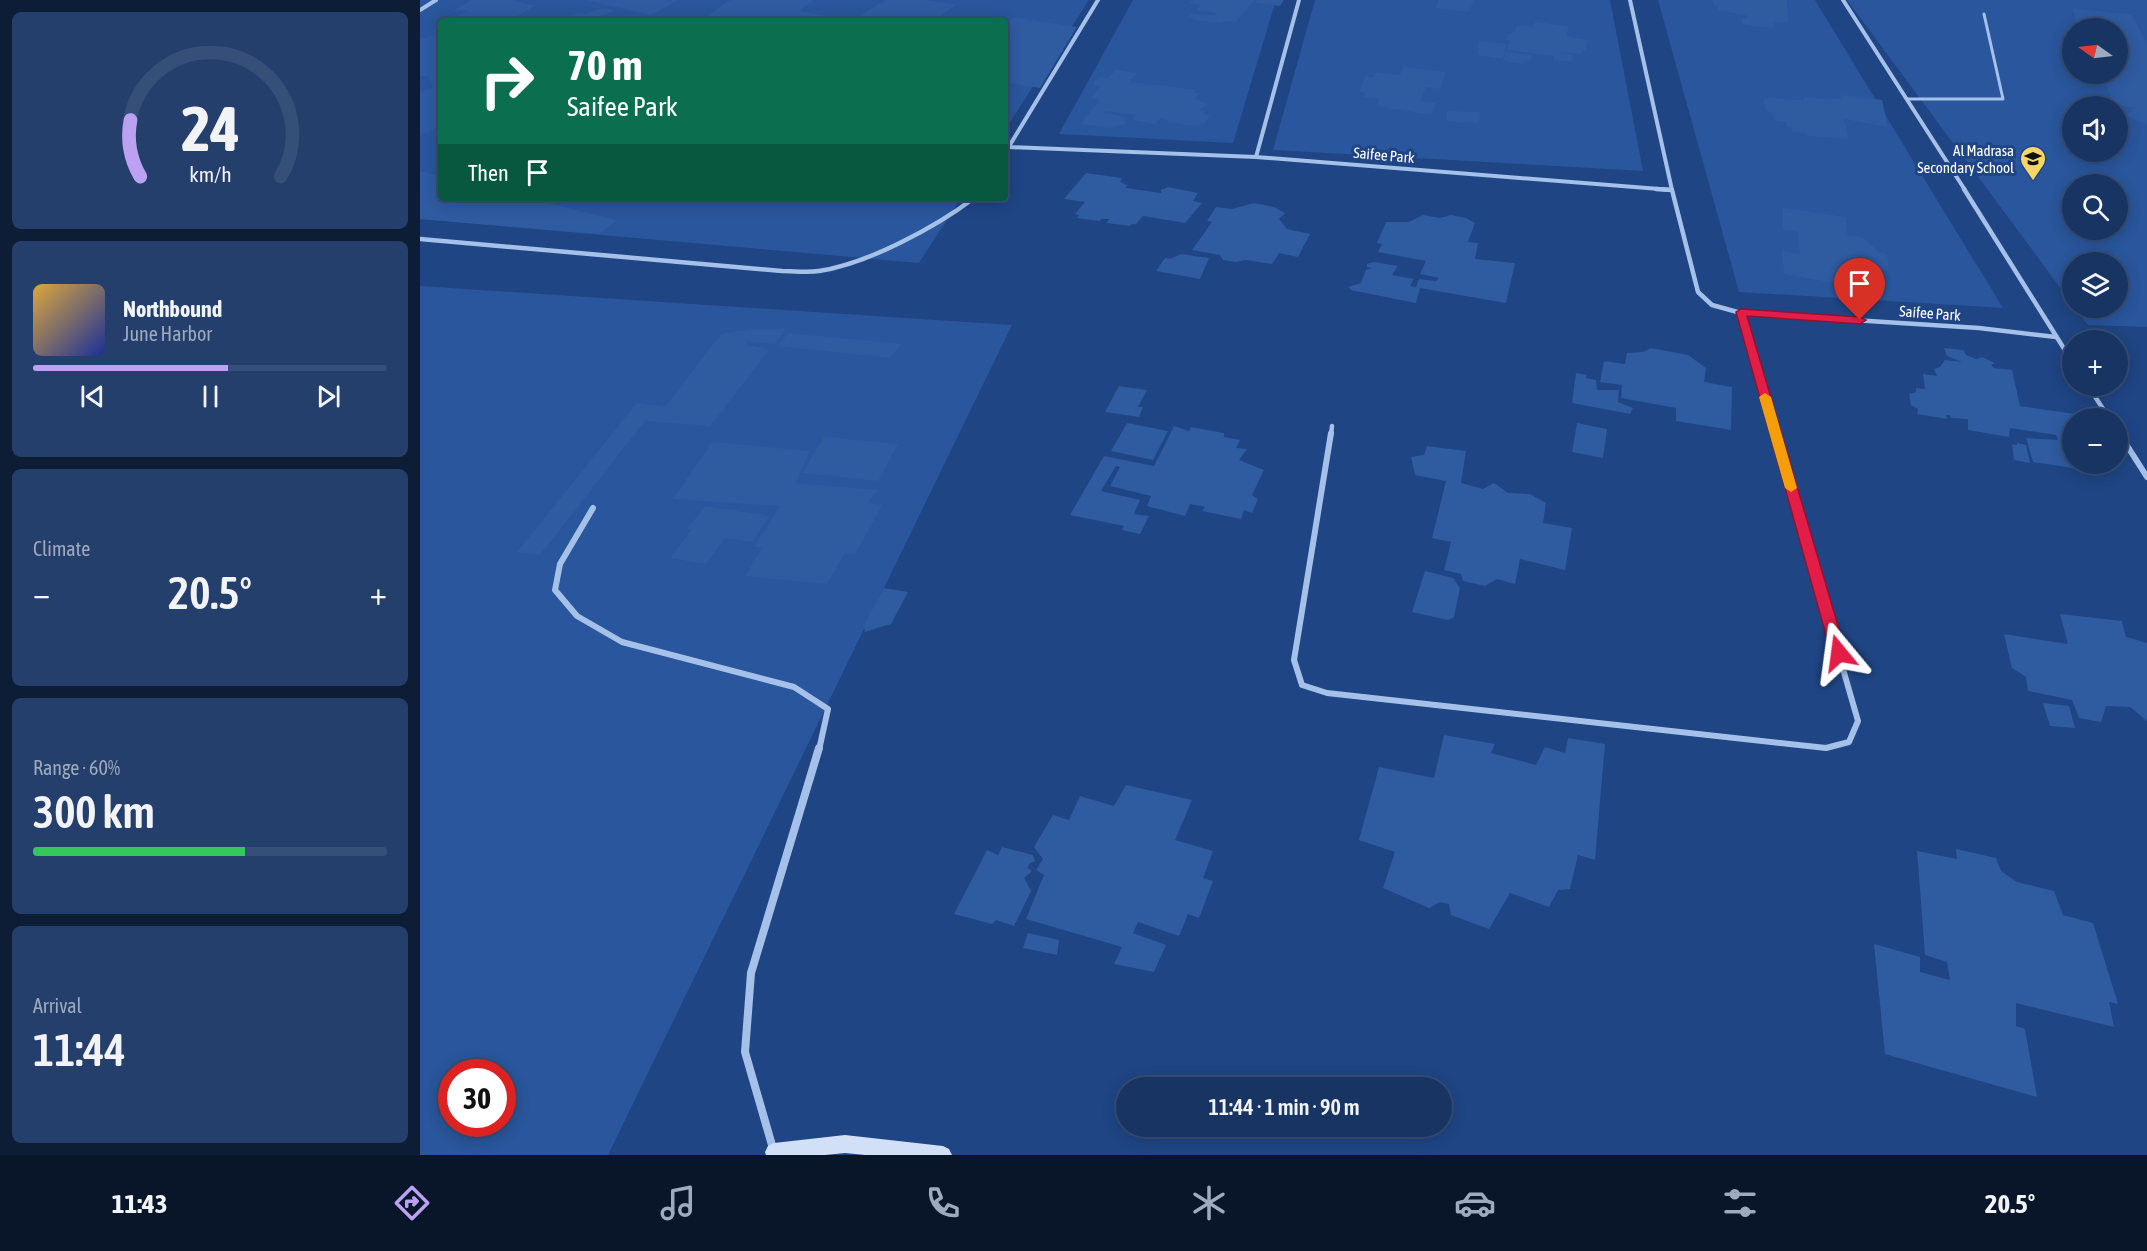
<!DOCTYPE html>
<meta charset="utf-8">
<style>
body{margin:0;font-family:"Asap Condensed",sans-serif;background:#243f6c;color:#f1f3f6;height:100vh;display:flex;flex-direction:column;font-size:22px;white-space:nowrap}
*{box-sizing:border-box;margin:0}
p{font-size:20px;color:#9eaabe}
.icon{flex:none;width:33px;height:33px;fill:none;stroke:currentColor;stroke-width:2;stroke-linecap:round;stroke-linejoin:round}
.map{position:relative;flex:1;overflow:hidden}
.details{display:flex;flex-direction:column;gap:12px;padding:12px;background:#0d1d36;width:420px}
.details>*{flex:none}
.guide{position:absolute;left:18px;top:18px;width:570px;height:183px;border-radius:6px;box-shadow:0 3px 15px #0003,0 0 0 2px #364f78;background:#0b6e4f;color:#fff;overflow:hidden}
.needle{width:39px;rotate:284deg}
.buttons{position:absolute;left:1642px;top:18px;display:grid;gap:12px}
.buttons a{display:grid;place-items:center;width:66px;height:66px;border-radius:50%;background:#173463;box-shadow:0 3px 15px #0003,0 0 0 2px #364f78;font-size:30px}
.speed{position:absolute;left:18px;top:1059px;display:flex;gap:12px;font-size:30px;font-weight:700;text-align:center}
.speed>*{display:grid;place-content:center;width:78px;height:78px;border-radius:50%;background:#173463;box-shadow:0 3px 15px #0003,0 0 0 2px #364f78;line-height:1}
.speed .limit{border:9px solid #d22;background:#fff;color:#111}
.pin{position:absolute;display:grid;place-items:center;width:51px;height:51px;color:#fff;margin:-62px -26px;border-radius:50% 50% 50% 0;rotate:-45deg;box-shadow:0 0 6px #0007}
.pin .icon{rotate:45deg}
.me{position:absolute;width:66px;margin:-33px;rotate:344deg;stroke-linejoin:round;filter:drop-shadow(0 0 4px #0008)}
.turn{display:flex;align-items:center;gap:21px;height:126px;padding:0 30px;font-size:27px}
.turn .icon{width:78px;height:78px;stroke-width:2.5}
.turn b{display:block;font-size:42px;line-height:51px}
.then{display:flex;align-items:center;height:57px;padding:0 30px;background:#0003;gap:12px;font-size:22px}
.big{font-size:45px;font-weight:600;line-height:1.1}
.details .card{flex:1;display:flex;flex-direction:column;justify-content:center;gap:9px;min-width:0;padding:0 21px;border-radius:9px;background:#243f6c}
.details .dial{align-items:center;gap:0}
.dial svg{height:156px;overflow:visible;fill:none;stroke:#364f78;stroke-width:7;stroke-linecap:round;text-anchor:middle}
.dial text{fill:#f1f3f6;stroke:none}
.song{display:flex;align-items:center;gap:18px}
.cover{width:72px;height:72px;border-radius:9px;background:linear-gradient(135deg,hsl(40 70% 55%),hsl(230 70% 35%))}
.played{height:6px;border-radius:3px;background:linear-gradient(90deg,#bca0f2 55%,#364f78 55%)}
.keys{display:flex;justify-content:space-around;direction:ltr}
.heat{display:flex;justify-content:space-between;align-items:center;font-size:33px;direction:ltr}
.charge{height:9px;border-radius:4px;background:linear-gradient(90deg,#34c759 60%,#364f78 0)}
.trip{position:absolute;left:696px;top:1077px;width:336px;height:60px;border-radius:30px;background:#173463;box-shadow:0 3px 15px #0003,0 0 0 2px #364f78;font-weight:600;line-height:60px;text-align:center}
.tab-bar{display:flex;height:96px;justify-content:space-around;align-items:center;background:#091528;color:#9eaabe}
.tab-bar .icon{width:42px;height:42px}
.tab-bar .current{color:#bca0f2}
.tab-bar b{font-size:27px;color:#f1f3f6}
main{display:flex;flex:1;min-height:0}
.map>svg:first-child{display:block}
</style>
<main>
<section class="details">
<div class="card dial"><svg viewBox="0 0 100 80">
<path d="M14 69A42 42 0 1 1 86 69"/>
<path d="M14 69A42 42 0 0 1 9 40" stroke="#bca0f2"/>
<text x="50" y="56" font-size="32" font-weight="700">24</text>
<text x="50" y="72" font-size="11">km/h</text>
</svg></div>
<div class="card">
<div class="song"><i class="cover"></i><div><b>Northbound</b><p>June Harbor</p></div></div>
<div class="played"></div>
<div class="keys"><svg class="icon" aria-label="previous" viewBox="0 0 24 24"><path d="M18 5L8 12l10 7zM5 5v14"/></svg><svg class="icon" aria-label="pause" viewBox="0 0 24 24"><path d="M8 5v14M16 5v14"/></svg><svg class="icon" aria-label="next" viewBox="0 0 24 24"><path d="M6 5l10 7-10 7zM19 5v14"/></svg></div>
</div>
<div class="card"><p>Climate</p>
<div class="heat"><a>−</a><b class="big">20.5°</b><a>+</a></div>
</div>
<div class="card"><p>Range · 60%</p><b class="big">300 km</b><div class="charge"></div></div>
<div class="card"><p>Arrival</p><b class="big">11:44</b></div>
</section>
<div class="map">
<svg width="1727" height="1155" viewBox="0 0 1727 1155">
<rect width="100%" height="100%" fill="#1f4584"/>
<g fill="#29569c" fill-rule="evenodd">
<polygon points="0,0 669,0 585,130 585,21 21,21 21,198 541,198 499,263 0,219"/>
<polygon points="713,0 856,0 813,143 639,134"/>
<polygon points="895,0 1190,0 1223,171 853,150"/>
<polygon points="1238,0 1395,0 1583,308 1319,292"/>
<path d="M 1427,0 L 1727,0 L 1727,327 L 1668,325 L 1655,308 L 1698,308 L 1698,262 L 1653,262 L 1653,305 ZM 1653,28 L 1698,28 L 1698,74 L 1653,74 ZM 1653,106 L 1698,106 L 1698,152 L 1653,152 ZM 1653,184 L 1698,184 L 1698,230 L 1653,230 Z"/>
<path d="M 0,286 L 592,325 L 188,1155 L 0,1155 ZM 32,1072 L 82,1072 L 82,1124 L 32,1124 Z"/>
</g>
<g fill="#2f5ba1">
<polygon points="51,0 92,0 115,6 89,21 26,21 50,10 33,11"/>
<polygon points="165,0 259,0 231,15"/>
<polygon points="310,0 394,0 379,11 432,20 466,0 507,0 536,5 513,21 280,21"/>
<polygon points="773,0 835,0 816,22 803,21 802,23 772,20 774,17 769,17 771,14 795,15 797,13 776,10 781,5 769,3"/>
<polygon points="837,0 864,0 860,6 835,3"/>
<polygon points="1019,0 1054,0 1049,12 1015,8"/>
<polygon points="1293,0 1367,0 1368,23 1354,22 1354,28 1322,24 1322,18 1327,19 1327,15 1298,11 1298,7 1293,5"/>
<polygon points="181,8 195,10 181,17 194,21 141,21 157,13 166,14"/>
<polygon points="1652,8 1712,15 1727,44 1727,125 1705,115 1716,108 1694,105 1682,74 1698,74 1698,60 1702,61 1698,59 1698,28 1659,27"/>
<polygon points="594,17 657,27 620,88 585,82 585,24"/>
<polygon points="1115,22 1149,26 1146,36 1168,40 1166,51 1161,51 1161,54 1139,52 1153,55 1152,62 1133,60 1134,56 1087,50 1090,41 1086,40 1088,34 1095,32 1097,25 1113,27"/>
<polygon points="21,27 21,125 0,136 0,92 13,88 9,77 0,76 0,40 15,33 10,32"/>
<polygon points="1059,41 1087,44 1083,59 1058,55"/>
<polygon points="1086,52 1112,55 1111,59 1101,64 1083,61"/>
<polygon points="983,67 1026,72 1020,89 1006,87 1000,101 1016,103 1012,115 956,106 959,99 945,97 944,92 939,92 946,76 953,77 956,72 980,75"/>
<polygon points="696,70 717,73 710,82 775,90 774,93 779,93 776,99 788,105 780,110 785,111 784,114 790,116 785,123 775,126 747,122 748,120 741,118 735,124 712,120 716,115 685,111 683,113 706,117 703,120 706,122 704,125 691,128 661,124 680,99 671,98 681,86 672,85 679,77 688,78"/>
<polygon points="1421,95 1462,100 1468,127 1424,119 1429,139 1387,136 1386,133 1372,132 1372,127 1367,127 1366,122 1354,120 1353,113 1348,112 1345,108 1344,99 1349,99 1348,97 1373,100 1384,100 1384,97 1411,100 1411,98 1422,99"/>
<polygon points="1027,111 1060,112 1059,123 1027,121"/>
<polygon points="0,171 21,176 21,198 108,198 197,220 179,234 0,219"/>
<polygon points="666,173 702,178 700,182 707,185 706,188 741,193 741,190 748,187 778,193 773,201 782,203 765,223 723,216 716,224 712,224 710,226 687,223 689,219 681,219 680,221 657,218 659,215 655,214 665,202 644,199"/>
<polygon points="834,203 854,207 865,213 859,219 867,229 890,234 878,257 859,253 852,264 825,260 816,262 803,260 800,255 772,250 792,222 787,221 796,207 812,209"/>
<polygon points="1363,208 1426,217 1426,235 1442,237 1459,252 1467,254 1469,271 1462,270 1449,275 1424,271 1425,285 1364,274 1362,251 1380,254 1378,232 1363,230"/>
<polygon points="1003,215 1020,218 1031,215 1046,218 1055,223 1048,242 1058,243 1055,259 1095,263 1086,303 1000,288 996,303 931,290 928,287 941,283 946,270 952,268 947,267 947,264 954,262 978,266 972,275 994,279 990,286 996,287 999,279 1016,281 1019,278 1000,274 1006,261 958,252 962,244 957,243 966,222 989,222"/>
<polygon points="761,254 789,258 780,279 736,271 745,258 750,259"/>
<polygon points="332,329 366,329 355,344 328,341 325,345 350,349 290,426 225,421 120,555 97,552 217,403 245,407 301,334"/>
<polygon points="368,333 481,344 470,358 358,346"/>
<polygon points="1231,348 1268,355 1286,368 1284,382 1312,387 1311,430 1256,421 1256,408 1201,398 1202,385 1180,382 1184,361 1205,364 1207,353 1223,352"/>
<polygon points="1524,348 1543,350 1546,355 1556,359 1562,357 1575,363 1571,365 1574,368 1592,370 1600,406 1655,414 1657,418 1653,418 1653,464 1672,464 1673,471 1613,462 1606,438 1638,440 1636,435 1590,428 1589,437 1548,430 1548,419 1531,418 1530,415 1526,415 1527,419 1497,414 1498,409 1491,405 1489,394 1496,392 1496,388 1505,389 1503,374 1517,376 1514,369 1520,367 1525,360 1542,362 1527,356"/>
<polygon points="1156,373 1167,375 1166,378 1176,380 1177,390 1199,390 1198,402 1213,408 1210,414 1152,403"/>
<polygon points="699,386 727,390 718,407 723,407 719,417 685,412"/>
<polygon points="707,423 748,431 733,460 691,451"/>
<polygon points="1157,423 1187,429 1183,458 1152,452"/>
<polygon points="754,426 769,431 771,427 804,433 804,437 820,440 816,448 827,449 819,460 844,470 832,495 838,499 832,513 824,510 821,519 782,511 785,507 770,504 765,516 727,506 731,496 690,486 700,467 696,466 681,491 720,500 714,514 729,516 720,534 702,530 704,526 650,515 684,456 734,466"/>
<polygon points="404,437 478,444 458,481 382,473"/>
<polygon points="292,442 390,451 376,483 457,490 448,503 462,505 435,555 425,553 407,584 325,576 342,548 334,547 360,506 253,499"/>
<polygon points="1597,443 1606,445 1610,463 1594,460 1592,444 1597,445"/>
<polygon points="1007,446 1046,451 1041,483 1063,489 1074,483 1088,493 1110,494 1126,503 1123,523 1152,528 1145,570 1100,559 1095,584 1077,579 1065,586 1043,581 1041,574 1024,570 1031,542 1012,538 1026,481 995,475 991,457 1004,455"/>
<polygon points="285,506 350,516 332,542 305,538 286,564 250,558 271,530 267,529"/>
<polygon points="1005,571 1033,578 1040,588 1034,617 1028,620 992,612"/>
<polygon points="464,588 488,592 471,624 445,632 444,625"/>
<polygon points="1640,614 1702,621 1706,637 1727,643 1727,721 1710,707 1686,706 1681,722 1659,718 1652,700 1608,691 1606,677 1592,668 1584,634 1648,644"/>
<polygon points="1623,703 1649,706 1655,728 1630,726"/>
<polygon points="1024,735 1075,744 1071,753 1116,765 1125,747 1145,753 1148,738 1185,744 1175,860 1158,855 1150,889 1138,890 1129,907 1090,893 1069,929 1031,915 1029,904 1020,902 1009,908 963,888 975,852 939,840 959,767 1014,778"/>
<polygon points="706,785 772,800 755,840 793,851 783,878 793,881 779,918 768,914 759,936 718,922 713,933 746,945 734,972 694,964 702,947 606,919 624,875 616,870 623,859 614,847 633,815 649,820 660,796 694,806"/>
<polygon points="582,847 613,855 615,861 609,864 608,868 612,871 604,878 611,891 594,926 576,920 572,924 534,914 567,850 578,855"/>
<polygon points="1536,849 1576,858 1581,871 1597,882 1634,891 1643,915 1673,923 1698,1004 1689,1002 1694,1027 1596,1003 1596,1026 1605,1029 1617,1097 1465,1054 1454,944 1500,957 1500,972 1530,980 1527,962 1505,955 1497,851 1537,859"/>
<polygon points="608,933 639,940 637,955 603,948"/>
</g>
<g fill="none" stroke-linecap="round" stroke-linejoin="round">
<polyline stroke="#a6c1e9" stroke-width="3" points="1488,99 1583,99 1564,14"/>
<g stroke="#a6c1e9" stroke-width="4">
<polyline points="879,0 836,157 1252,190"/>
<polyline points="1210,0 1252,190"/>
<polyline points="1423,0 1545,190"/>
<polyline points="0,10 16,0"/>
<polyline points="588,147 836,157"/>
<polyline points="585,153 678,0"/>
</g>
<g stroke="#a6c1e9" stroke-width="4.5">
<polyline points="1236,189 1252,190 1278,292 1292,305 1321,313 1559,328 1636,337"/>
<polyline points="1544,189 1653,363"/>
<path d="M 0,239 L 362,271 C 374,271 387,273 399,271 C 447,264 516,227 554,198"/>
<polyline points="1321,313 1356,435"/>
<polyline points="1668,386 1689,418"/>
<polyline points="1698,432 1700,435"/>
<polyline points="911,435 912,426"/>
</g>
<g stroke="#a6c1e9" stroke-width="6">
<polyline points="911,433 874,660 882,685 907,693 1406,748 1429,742 1438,721 1355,433"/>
<polyline points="1699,433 1727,477"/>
<polyline points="173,508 140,564 135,590 157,616 202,642 374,687 408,709 399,750"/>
</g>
<polyline stroke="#a6c1e9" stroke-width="8" points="350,1155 354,1152 325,1052 331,973 399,748"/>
<polygon fill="#d1e0f7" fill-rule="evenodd" points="425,1135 523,1146 529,1149 532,1155 445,1155 425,1153 405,1155 346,1155 345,1152 348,1146 354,1143"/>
</g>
<polygon fill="#e11d48" stroke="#92132f" stroke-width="1.5" points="1321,309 1440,317 1446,320 1440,324 1327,316 1426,653 1424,657 1413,657 1411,653 1316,312"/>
<polygon fill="#f59e0b" points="1345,393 1351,397 1377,488 1371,492 1365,488 1339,397"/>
<defs>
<symbol id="school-pin" viewBox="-11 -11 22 30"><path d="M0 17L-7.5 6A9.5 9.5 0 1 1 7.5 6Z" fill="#f7d666" stroke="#1f4584"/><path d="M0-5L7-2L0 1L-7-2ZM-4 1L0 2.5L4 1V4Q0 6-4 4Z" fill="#111"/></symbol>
</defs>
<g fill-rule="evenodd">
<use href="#school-pin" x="1598" y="144" width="30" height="40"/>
</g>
<g text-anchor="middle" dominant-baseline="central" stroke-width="6" stroke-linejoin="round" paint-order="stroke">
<g font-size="15" fill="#fff" stroke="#1f4584" text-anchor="end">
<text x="1594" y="150">Al Madrasa<tspan x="1594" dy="17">Secondary School</tspan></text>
</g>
<g font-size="15" fill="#fff" stroke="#1f4584">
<text transform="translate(964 155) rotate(5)">Saifee Park</text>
<text transform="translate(1510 313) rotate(4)">Saifee Park</text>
</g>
</g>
</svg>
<div class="buttons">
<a><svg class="needle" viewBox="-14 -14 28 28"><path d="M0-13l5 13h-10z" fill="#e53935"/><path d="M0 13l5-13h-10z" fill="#9eaabe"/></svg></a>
<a><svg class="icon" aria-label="sound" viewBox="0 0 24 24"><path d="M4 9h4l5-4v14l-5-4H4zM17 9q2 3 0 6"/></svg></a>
<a><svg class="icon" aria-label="search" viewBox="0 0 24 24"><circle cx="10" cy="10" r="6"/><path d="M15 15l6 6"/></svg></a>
<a><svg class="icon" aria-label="layers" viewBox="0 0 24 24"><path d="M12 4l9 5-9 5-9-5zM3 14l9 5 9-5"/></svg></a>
<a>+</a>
<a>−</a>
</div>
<div class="speed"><div class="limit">30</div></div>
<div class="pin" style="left:1440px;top:320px;background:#d93025"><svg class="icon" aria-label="arrive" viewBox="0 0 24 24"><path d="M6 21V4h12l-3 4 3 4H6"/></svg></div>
<svg class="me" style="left:1419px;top:653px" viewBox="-20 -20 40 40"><path d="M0-17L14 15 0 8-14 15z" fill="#e11d48" stroke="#fff" stroke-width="4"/></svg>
<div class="trip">11:44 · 1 min · 90 m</div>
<div class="guide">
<div class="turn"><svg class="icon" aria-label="right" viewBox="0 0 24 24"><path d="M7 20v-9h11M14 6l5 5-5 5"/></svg><div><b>70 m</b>Saifee Park</div></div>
<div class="then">Then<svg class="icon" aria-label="arrive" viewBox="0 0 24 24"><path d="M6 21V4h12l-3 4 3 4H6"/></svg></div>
</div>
</div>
</main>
<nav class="tab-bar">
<b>11:43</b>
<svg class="icon current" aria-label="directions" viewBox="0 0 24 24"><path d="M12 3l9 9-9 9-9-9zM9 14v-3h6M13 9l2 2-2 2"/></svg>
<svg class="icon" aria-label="music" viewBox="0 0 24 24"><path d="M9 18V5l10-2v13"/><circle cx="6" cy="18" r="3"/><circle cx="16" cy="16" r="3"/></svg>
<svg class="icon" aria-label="phone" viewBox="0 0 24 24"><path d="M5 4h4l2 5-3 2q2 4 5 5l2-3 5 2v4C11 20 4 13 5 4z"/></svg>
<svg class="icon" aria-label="climate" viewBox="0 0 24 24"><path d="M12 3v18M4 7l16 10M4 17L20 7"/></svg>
<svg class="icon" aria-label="car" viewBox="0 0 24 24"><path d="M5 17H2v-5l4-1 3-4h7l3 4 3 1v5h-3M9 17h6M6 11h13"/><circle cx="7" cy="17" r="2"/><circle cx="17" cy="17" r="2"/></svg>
<svg class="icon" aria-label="filters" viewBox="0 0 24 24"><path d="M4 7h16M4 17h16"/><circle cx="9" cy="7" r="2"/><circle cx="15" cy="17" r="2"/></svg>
<b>20.5°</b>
</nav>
